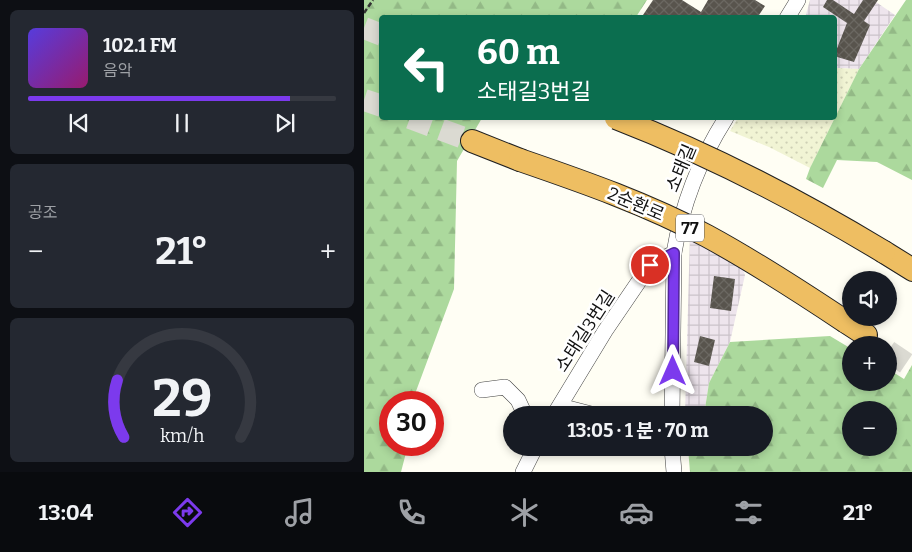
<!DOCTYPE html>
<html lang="ko">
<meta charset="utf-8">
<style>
body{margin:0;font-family:Bitter,"Noto Sans KR",serif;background:#242831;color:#f1f3f6;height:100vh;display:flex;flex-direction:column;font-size:19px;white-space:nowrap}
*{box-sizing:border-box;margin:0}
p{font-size:16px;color:#9ea1a6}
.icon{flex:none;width:28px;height:28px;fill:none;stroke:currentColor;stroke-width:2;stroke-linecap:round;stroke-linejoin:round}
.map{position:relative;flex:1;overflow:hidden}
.side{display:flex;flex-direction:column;gap:10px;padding:10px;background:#0d0f14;width:364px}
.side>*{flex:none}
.banner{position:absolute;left:15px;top:15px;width:458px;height:105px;border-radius:5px;box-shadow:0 2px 8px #0003;background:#0b6e4f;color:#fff;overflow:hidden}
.fabs{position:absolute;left:478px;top:271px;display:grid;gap:10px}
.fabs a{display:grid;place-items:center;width:55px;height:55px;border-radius:50%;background:#171b24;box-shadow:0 2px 8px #0003;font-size:25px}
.speed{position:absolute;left:15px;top:391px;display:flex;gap:10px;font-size:25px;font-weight:700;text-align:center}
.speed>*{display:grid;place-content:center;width:65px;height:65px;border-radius:50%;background:#171b24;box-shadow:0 2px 8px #0003;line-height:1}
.speed .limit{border:8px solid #d22;background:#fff;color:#111}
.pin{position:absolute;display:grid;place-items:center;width:42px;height:42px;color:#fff;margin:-21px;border:2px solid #fff;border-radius:50%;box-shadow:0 1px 5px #0007}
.me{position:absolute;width:55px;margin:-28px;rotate:0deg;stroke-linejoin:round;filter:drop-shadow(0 0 4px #0008)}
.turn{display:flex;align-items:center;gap:18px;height:105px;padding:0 15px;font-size:22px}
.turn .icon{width:65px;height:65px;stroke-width:2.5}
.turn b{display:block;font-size:35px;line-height:42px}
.big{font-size:38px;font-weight:700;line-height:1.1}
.side .card{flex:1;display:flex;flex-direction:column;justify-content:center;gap:8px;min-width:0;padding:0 18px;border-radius:8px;background:#242831}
.side .dial{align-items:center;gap:0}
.dial svg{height:130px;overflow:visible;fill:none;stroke:#363941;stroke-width:7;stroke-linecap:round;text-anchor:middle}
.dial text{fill:#f1f3f6;stroke:none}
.song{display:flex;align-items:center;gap:15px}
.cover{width:60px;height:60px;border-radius:8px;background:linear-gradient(135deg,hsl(250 70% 55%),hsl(320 70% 35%))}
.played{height:5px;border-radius:2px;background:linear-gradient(90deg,#7c3aed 85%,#363941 85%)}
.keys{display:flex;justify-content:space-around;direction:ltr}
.heat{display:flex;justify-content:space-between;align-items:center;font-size:28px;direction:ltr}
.trip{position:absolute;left:139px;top:406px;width:270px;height:50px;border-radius:25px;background:#171b24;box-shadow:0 2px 8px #0003;font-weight:700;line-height:50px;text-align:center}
.tab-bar{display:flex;height:80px;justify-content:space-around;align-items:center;background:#090b0e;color:#9ea1a6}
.tab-bar .icon{width:35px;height:35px}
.tab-bar .active{color:#7c3aed}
.tab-bar b{font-size:22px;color:#f1f3f6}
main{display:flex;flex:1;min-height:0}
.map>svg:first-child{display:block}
</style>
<main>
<section class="side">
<div class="card">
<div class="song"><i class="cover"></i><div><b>102.1 FM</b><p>음악</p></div></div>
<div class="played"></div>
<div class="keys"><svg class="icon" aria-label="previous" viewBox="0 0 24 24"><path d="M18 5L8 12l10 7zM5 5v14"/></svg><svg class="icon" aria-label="pause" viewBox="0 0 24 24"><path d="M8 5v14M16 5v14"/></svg><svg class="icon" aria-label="next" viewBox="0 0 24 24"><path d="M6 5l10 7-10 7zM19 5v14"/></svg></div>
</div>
<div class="card"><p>공조</p>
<div class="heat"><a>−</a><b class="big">21°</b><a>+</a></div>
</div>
<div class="card dial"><svg viewBox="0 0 100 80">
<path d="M14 69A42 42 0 1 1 86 69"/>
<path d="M14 69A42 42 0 0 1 10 34" stroke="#7c3aed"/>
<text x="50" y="56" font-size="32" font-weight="700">29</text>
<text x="50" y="72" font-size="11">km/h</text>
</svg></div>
</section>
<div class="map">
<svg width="549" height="472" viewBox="0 0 549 472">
<defs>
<pattern id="industrial-grid" width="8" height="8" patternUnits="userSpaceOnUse" patternTransform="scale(1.25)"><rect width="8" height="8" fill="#eee5ed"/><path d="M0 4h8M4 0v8" fill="none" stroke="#cbc3ca"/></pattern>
<pattern id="farmland-dots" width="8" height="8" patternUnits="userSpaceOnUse" patternTransform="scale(1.25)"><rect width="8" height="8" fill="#f1f4d4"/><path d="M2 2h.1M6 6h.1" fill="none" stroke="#ced0b5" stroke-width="1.8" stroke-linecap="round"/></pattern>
<pattern id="forest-firs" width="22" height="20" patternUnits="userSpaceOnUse" patternTransform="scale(1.25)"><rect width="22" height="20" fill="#acd99d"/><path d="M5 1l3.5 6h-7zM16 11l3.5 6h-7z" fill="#93b986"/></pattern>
<pattern id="building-cross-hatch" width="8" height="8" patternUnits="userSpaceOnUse" patternTransform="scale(1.25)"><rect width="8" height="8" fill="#58544d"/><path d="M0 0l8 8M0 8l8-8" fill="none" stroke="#6b6862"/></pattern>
</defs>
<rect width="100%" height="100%" fill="#fffef4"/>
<g fill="url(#industrial-grid)">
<polygon points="446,0 509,0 531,15 495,69 470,68 470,18 441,18"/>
<polygon points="326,234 376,261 381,275 366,342 345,383 340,415 321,415"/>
</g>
<polygon fill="url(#farmland-dots)" points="470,68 495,69 446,168 405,147 366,131 374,118 470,118"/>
<g fill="url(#forest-firs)" fill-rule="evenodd">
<polygon points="0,0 283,0 272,17 18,18 18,118 118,118 93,161 90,289 48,402 26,402 26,445 44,445 37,472 0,472"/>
<polygon points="542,0 549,0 548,180 513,162 473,160 459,188 442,179 446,168 495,69"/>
<path d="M 466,336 L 486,348 L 486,382 L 524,382 L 524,369 L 540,379 L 548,365 L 548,472 L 326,472 L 324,448 L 400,448 L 400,415 L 340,415 L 345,383 L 366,342 ZM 486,410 L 524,410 L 524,448 L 486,448 Z"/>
</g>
<g fill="url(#building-cross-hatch)">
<polygon points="289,0 318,0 337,12 344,0 391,0 401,6 393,18 277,18"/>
<polygon points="463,0 469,0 490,14 499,0 514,0 500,21 506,25 490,62 470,56 483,23 459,7"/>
<polygon points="350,276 371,279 367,311 346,308"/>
<polygon points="336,336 351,340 345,366 330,362"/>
</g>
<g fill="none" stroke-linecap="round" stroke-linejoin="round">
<g stroke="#dbdad2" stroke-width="22" stroke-dasharray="22 11" stroke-linecap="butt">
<polyline points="0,28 18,35"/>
<polyline points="0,100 18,106"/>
<polyline points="46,118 108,141"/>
<polyline points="524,351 549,368"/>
</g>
<defs>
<g id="minor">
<polyline points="423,18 434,0"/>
<polyline points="118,390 141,387 154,400 161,415"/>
<polyline points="196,406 231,415"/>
<polyline points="190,415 241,331 286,265 310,253"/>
<path d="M 308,415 L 310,253 C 318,204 336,159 362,118"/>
<polyline points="308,448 310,472"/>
<polyline points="159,472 171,448"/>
</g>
<g id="highway">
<polyline points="108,141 156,160"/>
<polyline points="520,252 549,270"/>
<polyline points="482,322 502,335"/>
</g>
</defs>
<use href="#minor" stroke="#434343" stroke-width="16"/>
<use href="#highway" stroke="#212121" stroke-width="24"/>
<polyline stroke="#323232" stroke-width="2.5" stroke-dasharray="5 2.5" stroke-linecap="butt" points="0,13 9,0"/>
<use href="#minor" stroke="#fff" stroke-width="15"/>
<use href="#highway" stroke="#eebe62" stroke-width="22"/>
<defs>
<g id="highway-bridge">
<path d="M 252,118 C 345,154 434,200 520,252"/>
<path d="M 156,160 C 220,182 283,204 343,236 C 391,262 437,292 482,322"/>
</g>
</defs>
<use href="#highway-bridge" stroke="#212121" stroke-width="24" stroke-linecap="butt"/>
<use href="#highway-bridge" stroke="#eebe62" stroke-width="22"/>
</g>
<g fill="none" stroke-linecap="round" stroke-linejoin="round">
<defs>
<polyline id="route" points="286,265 310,253 309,371"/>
</defs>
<use href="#route" stroke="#51269a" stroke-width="12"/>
<use href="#route" stroke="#7c3aed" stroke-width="9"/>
</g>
<g text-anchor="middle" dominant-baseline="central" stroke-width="5" stroke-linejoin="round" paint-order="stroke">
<rect fill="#fff" stroke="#585858" stroke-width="1" x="312" y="214.5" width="28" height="27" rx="4"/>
<g font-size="16" font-weight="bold" fill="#101010">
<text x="326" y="228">77</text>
</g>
<g font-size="18" fill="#101010" stroke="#fff">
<text transform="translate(317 168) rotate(-67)">소태길</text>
<text transform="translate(272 204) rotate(23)">2순환로</text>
<text transform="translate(221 331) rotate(-57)">소태길3번길</text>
</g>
</g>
</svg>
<div class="fabs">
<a><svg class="icon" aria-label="sound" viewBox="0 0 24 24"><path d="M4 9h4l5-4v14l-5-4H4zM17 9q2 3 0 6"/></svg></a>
<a>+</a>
<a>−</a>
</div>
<div class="speed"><div class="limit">30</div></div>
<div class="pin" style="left:286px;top:265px;background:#d93025"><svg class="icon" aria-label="arrive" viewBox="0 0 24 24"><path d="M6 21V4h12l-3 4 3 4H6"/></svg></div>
<svg class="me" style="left:309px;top:371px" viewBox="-20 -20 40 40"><path d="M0-17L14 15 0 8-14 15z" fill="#7c3aed" stroke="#fff" stroke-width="4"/></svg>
<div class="trip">13:05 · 1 분 · 70 m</div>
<div class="banner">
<div class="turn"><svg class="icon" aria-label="left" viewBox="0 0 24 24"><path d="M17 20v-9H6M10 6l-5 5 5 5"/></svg><div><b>60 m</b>소태길3번길</div></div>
</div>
</div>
</main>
<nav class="tab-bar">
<b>13:04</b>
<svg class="icon active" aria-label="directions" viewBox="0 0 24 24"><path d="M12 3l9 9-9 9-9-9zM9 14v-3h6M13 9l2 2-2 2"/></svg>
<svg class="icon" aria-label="music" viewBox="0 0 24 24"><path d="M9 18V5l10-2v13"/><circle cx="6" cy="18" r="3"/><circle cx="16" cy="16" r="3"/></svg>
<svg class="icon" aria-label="phone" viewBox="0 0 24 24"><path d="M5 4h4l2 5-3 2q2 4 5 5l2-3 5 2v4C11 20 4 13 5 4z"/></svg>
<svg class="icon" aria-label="climate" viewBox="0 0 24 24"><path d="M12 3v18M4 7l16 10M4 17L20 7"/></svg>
<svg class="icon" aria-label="car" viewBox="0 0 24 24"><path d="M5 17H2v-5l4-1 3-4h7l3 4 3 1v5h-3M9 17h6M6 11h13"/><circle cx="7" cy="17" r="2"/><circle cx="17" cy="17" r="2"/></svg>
<svg class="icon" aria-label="filters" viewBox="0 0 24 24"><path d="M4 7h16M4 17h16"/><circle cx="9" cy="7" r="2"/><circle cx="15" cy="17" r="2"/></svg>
<b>21°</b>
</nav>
